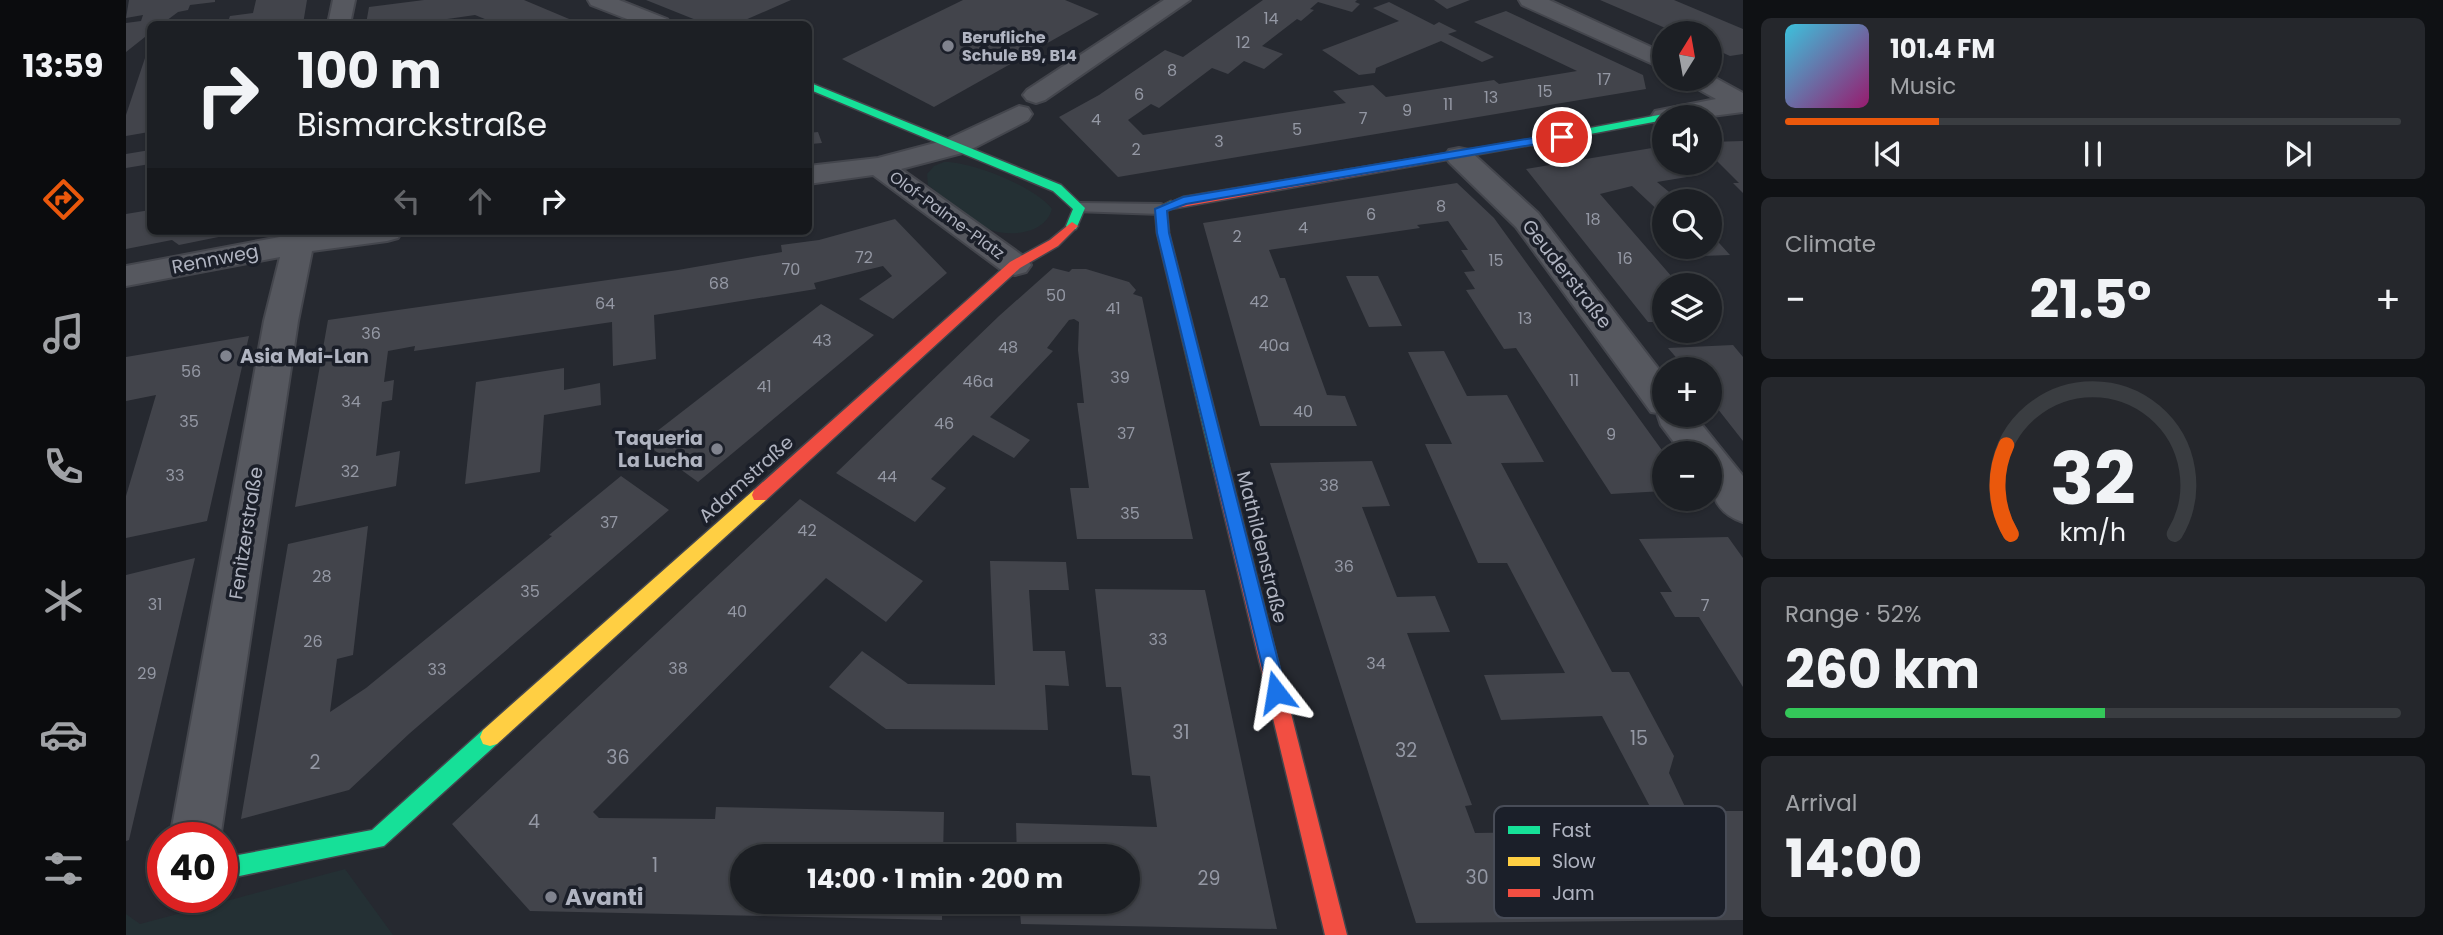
<!DOCTYPE html>
<meta charset="utf-8">
<style>
body{margin:0;font-family:Poppins,sans-serif;background:#25272c;color:#f1f3f6;height:100vh;display:flex;flex-direction:column;font-size:26px;white-space:nowrap}
*{box-sizing:border-box;margin:0}
p{font-size:23px;color:#a0a2a6}
.icon{flex:none;width:38px;height:38px;fill:none;stroke:currentColor;stroke-width:2;stroke-linecap:round;stroke-linejoin:round}
.map{position:relative;flex:1;overflow:hidden}
.panel{display:flex;flex-direction:column;gap:18px;padding:18px;background:#0f1114;width:700px}
.panel>*{flex:none}
.hud{position:absolute;left:21px;top:21px;width:665px;height:214px;border-radius:10px;box-shadow:0 2px 5px #0004,0 0 0 2px #3a3d41;background:#1c1f24;color:#f1f3f6;overflow:hidden}
.needle{width:46px;rotate:11deg}
.controls{position:absolute;left:1526px;top:21px;display:grid;gap:14px}
.controls a{display:grid;place-items:center;width:70px;height:70px;border-radius:50%;background:#1c1f24;box-shadow:0 2px 5px #0004,0 0 0 2px #3a3d41;font-size:35px}
.speed{position:absolute;left:21px;top:822px;display:flex;gap:14px;font-size:35px;font-weight:700;text-align:center}
.speed>*{display:grid;place-content:center;width:91px;height:91px;border-radius:50%;background:#1c1f24;box-shadow:0 2px 5px #0004,0 0 0 2px #3a3d41;line-height:1}
.speed .limit{border:10px solid #d22;background:#fff;color:#111}
.pin{position:absolute;display:grid;place-items:center;width:60px;height:60px;color:#fff;margin:-30px;border:4px solid #fff;border-radius:50%;box-shadow:0 2px 7px #0007}
.me{position:absolute;width:77px;margin:-38px;rotate:346deg;stroke-linejoin:round;filter:drop-shadow(0 0 5px #0008)}
.turn{display:flex;align-items:center;gap:24px;height:147px;padding:0 35px;font-size:32px}
.turn .icon{width:91px;height:91px;stroke-width:2.5}
.turn b{display:block;font-size:49px;line-height:60px}
.lanes{display:flex;align-items:center;height:66px;padding:0 35px;background:#0003;justify-content:center;gap:35px;direction:ltr}
.lanes .off{opacity:.35}
.big{font-size:52px;font-weight:700;line-height:1.1}
.panel .card{flex:1;display:flex;flex-direction:column;justify-content:center;gap:10px;min-width:0;padding:0 24px;border-radius:10px;background:#25272c}
.panel .dial{align-items:center;gap:0}
.dial svg{height:182px;overflow:visible;fill:none;stroke:#3a3d41;stroke-width:7;stroke-linecap:round;text-anchor:middle}
.dial text{fill:#f1f3f6;stroke:none}
.song{display:flex;align-items:center;gap:21px}
.cover{width:84px;height:84px;border-radius:10px;background:linear-gradient(135deg,hsl(190 70% 55%),hsl(320 70% 35%))}
.played{height:7px;border-radius:4px;background:linear-gradient(90deg,#ea580c 25%,#3a3d41 25%)}
.keys{display:flex;justify-content:space-around;direction:ltr}
.heat{display:flex;justify-content:space-between;align-items:center;font-size:38px;direction:ltr}
.charge{height:10px;border-radius:5px;background:linear-gradient(90deg,#34c759 52%,#3a3d41 0)}
.trip{position:absolute;left:604px;top:844px;width:410px;height:70px;border-radius:35px;background:#1c1f24;box-shadow:0 2px 5px #0004,0 0 0 2px #3a3d41;font-weight:700;line-height:70px;text-align:center}
main{display:flex;flex:1;min-height:0}
.menu{display:flex;flex-direction:column;width:126px;justify-content:space-around;align-items:center;background:#0b0c0e;color:#a0a2a6}
.menu .icon{width:49px;height:49px}
.menu .on{color:#ea580c}
.menu b{font-size:32px;color:#f1f3f6}
.map>svg:first-child{display:block}
</style>
<main>
<nav class="menu">
<b>13:59</b>
<svg class="icon on" aria-label="directions" viewBox="0 0 24 24"><path d="M12 3l9 9-9 9-9-9zM9 14v-3h6M13 9l2 2-2 2"/></svg>
<svg class="icon" aria-label="music" viewBox="0 0 24 24"><path d="M9 18V5l10-2v13"/><circle cx="6" cy="18" r="3"/><circle cx="16" cy="16" r="3"/></svg>
<svg class="icon" aria-label="phone" viewBox="0 0 24 24"><path d="M5 4h4l2 5-3 2q2 4 5 5l2-3 5 2v4C11 20 4 13 5 4z"/></svg>
<svg class="icon" aria-label="climate" viewBox="0 0 24 24"><path d="M12 3v18M4 7l16 10M4 17L20 7"/></svg>
<svg class="icon" aria-label="car" viewBox="0 0 24 24"><path d="M5 17H2v-5l4-1 3-4h7l3 4 3 1v5h-3M9 17h6M6 11h13"/><circle cx="7" cy="17" r="2"/><circle cx="17" cy="17" r="2"/></svg>
<svg class="icon" aria-label="filters" viewBox="0 0 24 24"><path d="M4 7h16M4 17h16"/><circle cx="9" cy="7" r="2"/><circle cx="15" cy="17" r="2"/></svg>
</nav>
<div class="map">
<svg width="1617" height="935" viewBox="0 0 1617 935">
<rect width="100%" height="100%" fill="#262930"/>
<g fill="#243034">
<path d="M 818,162 C 845,161 910,187 926,209 C 919,235 881,238 860,228 C 839,219 820,199 802,185 L 801,174 L 808,166 Z"/>
<polygon points="219,869 267,935 0,935 0,914 14,924"/>
</g>
<g fill="#42444b">
<polygon points="3,0 89,0 89,2 64,5 62,10 52,12 36,24 24,24 24,33 0,52 0,23 15,21 17,15 0,18"/>
<polygon points="130,0 181,0 177,24 101,24 104,16 127,13"/>
<polygon points="298,0 398,0 455,24 371,24 349,15 287,24 240,24 243,7"/>
<polygon points="520,0 665,0 610,24 580,24"/>
<polygon points="837,0 939,0 973,14 808,107 716,59"/>
<polygon points="1137,0 1231,0 1229,2 1234,4 1226,12 1192,2 1184,9 1188,10 1175,21 1171,19 1136,46 1157,54 1138,69 1118,61 1102,74 1086,68 1033,108 1025,104 1002,120 1017,135 1220,103 1207,91 1234,87 1247,85 1260,97 1368,80 1373,84 1451,71 1348,22 1380,11 1517,75 1520,89 992,177 933,117 973,95 1039,50 1057,57"/>
<polygon points="1308,0 1344,0 1321,9"/>
<polygon points="1474,0 1548,0 1617,29 1617,54 1604,56 1584,47 1584,33 1551,33"/>
<polygon points="1263,2 1308,25 1313,22 1331,31 1322,34 1368,57 1356,62 1315,41 1250,68 1249,73 1233,75 1196,50 1273,21 1247,8"/>
<polygon points="24,43 24,128 23,132 0,136 0,115"/>
<polygon points="692,132 696,143 685,144 686,149 682,149 682,133"/>
<polygon points="1617,141 1617,193 1607,183 1613,183 1591,161 1584,161 1584,142"/>
<polygon points="1538,146 1538,163 1557,163 1573,175 1531,182 1554,201 1538,201 1538,216 1506,186 1474,194 1553,285 1538,285 1538,322 1522,322 1400,169"/>
<polygon points="24,150 24,164 0,168 0,154"/>
<polygon points="1331,183 1368,218 1538,453 1538,491 1485,494 1390,348 1378,349 1340,290 1349,289 1338,272 1349,271 1335,250 1342,250 1322,221 1291,225 1294,228 1143,250 1154,278 1159,278 1201,395 1219,396 1231,426 1134,426 1077,223"/>
<polygon points="24,210 24,231 117,232 53,245 46,240 0,249 0,214"/>
<polygon points="769,219 821,273 767,319 733,299 766,276 757,266 688,283 690,289 528,315 530,359 487,366 486,322 288,351 289,346 262,351 258,382 268,380 266,400 256,402 250,456 274,451 270,486 169,507 202,320 552,270 656,252 655,245 693,240"/>
<polygon points="1584,233 1604,255 1575,256 1567,247 1584,247"/>
<polygon points="927,268 943,272 946,269 960,269 1003,282 1010,290 1007,294 1016,297 1067,539 951,539 944,488 963,488 951,403 958,403 952,350 953,322 948,319 943,320 921,348 927,351 864,417 904,440 888,458 847,435 805,479 820,488 789,522 710,473 873,316"/>
<polygon points="1220,276 1252,276 1276,326 1243,327"/>
<polygon points="695,304 748,335 572,482 517,442"/>
<polygon points="123,336 81,521 0,538 0,496 30,395 0,401 0,357"/>
<polygon points="1607,345 1617,357 1617,441 1584,399 1584,369 1560,369 1542,348"/>
<polygon points="1318,351 1341,396 1381,395 1418,462 1375,463 1486,672 1503,672 1548,756 1543,773 1561,811 1617,811 1617,920 1290,923 1144,463 1246,461 1264,506 1236,507 1271,597 1309,596 1324,632 1281,633 1346,805 1339,806 1349,833 1409,832 1404,819 1530,818 1476,716 1375,720 1358,675 1439,673 1381,563 1352,563 1299,444 1326,444 1282,352"/>
<polygon points="438,368 438,390 474,383 475,405 418,415 414,472 339,484 350,382"/>
<polygon points="495,476 543,510 284,733 223,790 115,819 162,544 242,526 227,655 211,659 204,712 240,688 426,536 423,535"/>
<polygon points="674,499 797,581 760,622 700,578 467,812 473,818 589,819 590,807 818,812 817,856 616,856 616,901 816,901 816,920 404,911 326,824"/>
<polygon points="1602,537 1617,558 1617,687 1573,617 1549,617 1534,592 1546,592 1513,539"/>
<polygon points="69,558 3,840 0,841 0,575"/>
<polygon points="864,561 940,562 943,590 903,590 907,651 939,651 943,686 919,685 922,730 760,729 703,687 736,651 782,684 869,685"/>
<polygon points="969,589 1079,590 1151,929 895,924 893,901 1001,901 1001,856 891,856 890,823 1031,827 1024,776 1006,775 995,687 980,687"/>
</g>
<g fill="none" stroke-linecap="round" stroke-linejoin="round">
<defs>
<polygon id="lane" points="953,203 1035,204 1042,209 1035,214 948,211 946,208 948,205"/>
<g id="street">
<polygon points="207,0 229,0 224,24 202,24"/>
<polygon points="462,0 493,0 541,19 545,24 514,24 465,5"/>
<polygon points="1038,0 1064,0 919,100 910,103 901,100 897,95 901,90"/>
<polygon points="1393,0 1423,0 1538,53 1538,69 1396,5"/>
<polygon points="1584,75 1617,93 1617,112 1578,117 1538,117 1538,125 1529,123 1525,117 1529,111 1590,99 1563,84 1559,79 1584,79"/>
<polygon points="893,106 902,108 906,114 902,120 840,152 775,169 900,258 905,265 900,272 889,275 878,272 747,175 682,184 682,166 752,158 820,140"/>
<path d="M 1333,148 L 1343,150 L 1412,213 L 1538,376 L 1538,415 L 1568,415 L 1617,476 L 1617,522 C 1583,511 1584,484 1584,453 L 1556,453 L 1535,425 L 1531,413 L 1525,412 L 1390,227 L 1323,162 L 1319,156 L 1323,150 Z"/>
<polygon points="160,231 276,231 272,238 261,241 186,251 172,321 95,832 98,838 96,841 96,838 44,838 138,321 154,257 0,286 0,266 159,236"/>
</g>
<g id="fast">
<polygon points="682,82 935,185 959,208 950,229 942,229 940,226 947,209 927,191 682,89"/>
<polygon points="1538,114 1543,117 1538,117 1538,120 1406,145 1400,142 1406,139"/>
<polygon points="1045,201 1051,205 1041,211 1043,233 1103,468 1101,472 1089,472 1087,468 1031,233 1029,209"/>
<polygon points="364,728 371,730 374,737 371,744 258,846 104,878 96,874 96,850 107,856 246,830 357,730"/>
</g>
<polygon id="slow" points="634,488 640,490 642,495 640,500 371,744 364,746 357,744 354,737 357,730 628,490"/>
<g id="jam">
<polygon points="1406,139 1412,142 1410,144 1045,209 1039,205 1057,197"/>
<polygon points="946,222 952,226 932,246 894,268 640,500 628,500 626,495 628,490 884,262 924,240"/>
<polygon points="1095,462 1101,464 1103,468 1221,935 1199,935 1087,468 1089,464"/>
</g>
</defs>
<use href="#lane" stroke="#44464d" stroke-width="4"/>
<use href="#street" stroke="#44464d" stroke-width="4"/>
<use href="#fast" stroke="#44464d" stroke-width="3"/>
<use href="#slow" stroke="#44464d" stroke-width="3"/>
<use href="#jam" stroke="#44464d" stroke-width="3"/>
<use href="#lane" fill="#56585f" fill-rule="evenodd"/>
<use href="#street" fill="#56585f" fill-rule="evenodd"/>
<use href="#fast" fill="#16e098" fill-rule="evenodd"/>
<use href="#slow" fill="#ffcf43" fill-rule="evenodd"/>
<use href="#jam" fill="#f24e42" fill-rule="evenodd"/>
</g>
<polygon fill="#1a73e8" stroke="#114b97" stroke-width="2" points="1436,133 1440,134 1440,139 1060,204 1041,211 1043,233 1160,692 1157,698 1150,701 1144,698 1031,233 1029,209 1057,197"/>
<g fill="#80838e" stroke="#1b1f29" stroke-width="2.5">
<circle cx="822" cy="46" r="7"/>
<circle cx="100" cy="356" r="7"/>
<circle cx="591" cy="449" r="7"/>
<circle cx="425" cy="897" r="7"/>
</g>
<g text-anchor="middle" dominant-baseline="central" stroke-width="7" stroke-linejoin="round" paint-order="stroke">
<g font-size="16" fill="#9498a4">
<text x="1145" y="18">14</text>
<text x="1117" y="42">12</text>
<text x="1046" y="70">8</text>
<text x="1478" y="79">17</text>
<text x="1419" y="91">15</text>
<text x="1013" y="94">6</text>
<text x="1365" y="97">13</text>
<text x="1322" y="104">11</text>
<text x="1281" y="110">9</text>
<text x="1237" y="118">7</text>
<text x="970" y="119">4</text>
<text x="1171" y="129">5</text>
<text x="1093" y="141">3</text>
<text x="1010" y="149">2</text>
<text x="1315" y="206">8</text>
<text x="1245" y="214">6</text>
<text x="1467" y="219">18</text>
<text x="1177" y="227">4</text>
<text x="1111" y="236">2</text>
<text x="738" y="257">72</text>
<text x="1499" y="258">16</text>
<text x="1370" y="260">15</text>
<text x="665" y="269">70</text>
<text x="593" y="283">68</text>
<text x="930" y="295">50</text>
<text x="1133" y="301">42</text>
<text x="479" y="303">64</text>
<text x="987" y="308">41</text>
<text x="1399" y="318">13</text>
<text x="245" y="333">36</text>
<text x="696" y="340">43</text>
<text x="1148" y="345">40a</text>
<text x="882" y="347">48</text>
<text x="65" y="371">56</text>
<text x="994" y="377">39</text>
<text x="1448" y="380">11</text>
<text x="852" y="381">46a</text>
<text x="638" y="386">41</text>
<text x="225" y="401">34</text>
<text x="1177" y="411">40</text>
<text x="63" y="421">35</text>
<text x="818" y="423">46</text>
<text x="1000" y="433">37</text>
<text x="1485" y="434">9</text>
<text x="224" y="471">32</text>
<text x="49" y="475">33</text>
<text x="761" y="476">44</text>
<text x="1203" y="485">38</text>
<text x="1004" y="513">35</text>
<text x="483" y="522">37</text>
<text x="681" y="530">42</text>
<text x="1218" y="566">36</text>
<text x="196" y="576">28</text>
<text x="404" y="591">35</text>
<text x="29" y="604">31</text>
<text x="1579" y="605">7</text>
<text x="611" y="611">40</text>
<text x="1032" y="639">33</text>
<text x="187" y="641">26</text>
<text x="1250" y="663">34</text>
<text x="552" y="668">38</text>
<text x="311" y="669">33</text>
<text x="21" y="673">29</text>
</g>
<g font-size="16" font-weight="bold" fill="#b0b4c1" stroke="#1b1f29" text-anchor="start">
<text x="836" y="37">Berufliche<tspan x="836" dy="18">Schule B9, B14</tspan></text>
</g>
<g font-size="16" fill="#b0b4c1" stroke="#1b1f29">
<text transform="translate(821 215) rotate(36)">Olof-Palme-Platz</text>
</g>
<g font-size="19" fill="#b0b4c1" stroke="#1b1f29">
<text transform="translate(89 259) rotate(-11)">Rennweg</text>
<text transform="translate(1441 274) rotate(52)">Geuderstraße</text>
<text transform="translate(620 479) rotate(-42)">Adamstraße</text>
<text transform="translate(120 533) rotate(-81)">Fenitzerstraße</text>
<text transform="translate(1136 547) rotate(76)">Mathildenstraße</text>
</g>
<g font-size="19" font-weight="bold" fill="#b0b4c1" stroke="#1b1f29" text-anchor="start">
<text x="114" y="356">Asia Mai-Lan</text>
<text x="577" y="438" text-anchor="end">Taqueria<tspan x="577" dy="22">La Lucha</tspan></text>
</g>
<g font-size="19" fill="#9498a4">
<text x="1055" y="732">31</text>
<text x="1513" y="738">15</text>
<text x="1280" y="750">32</text>
<text x="492" y="757">36</text>
<text x="189" y="762">2</text>
<text x="408" y="821">4</text>
<text x="529" y="865">1</text>
<text x="1351" y="877">30</text>
<text x="1083" y="878">29</text>
</g>
<g font-size="23" font-weight="bold" fill="#b0b4c1" stroke="#1b1f29" text-anchor="start">
<text x="439" y="897">Avanti</text>
</g>
</g>
<rect x="1368" y="806" width="232" height="112" rx="10" fill="#1b1f29" stroke="#484c57" stroke-width="2"/>
<rect x="1382" y="826" width="32" height="8" fill="#16e098"/>
<rect x="1382" y="857" width="32" height="9" fill="#ffcf43"/>
<rect x="1382" y="889" width="32" height="8" fill="#f24e42"/>
<g font-size="19" fill="#b0b4c1">
<text x="1426" y="837">Fast</text>
<text x="1426" y="868">Slow</text>
<text x="1426" y="900">Jam</text>
</g>
</svg>
<div class="controls">
<a><svg class="needle" viewBox="-14 -14 28 28"><path d="M0-13l5 13h-10z" fill="#e53935"/><path d="M0 13l5-13h-10z" fill="#a0a2a6"/></svg></a>
<a><svg class="icon" aria-label="sound" viewBox="0 0 24 24"><path d="M4 9h4l5-4v14l-5-4H4zM17 9q2 3 0 6"/></svg></a>
<a><svg class="icon" aria-label="search" viewBox="0 0 24 24"><circle cx="10" cy="10" r="6"/><path d="M15 15l6 6"/></svg></a>
<a><svg class="icon" aria-label="layers" viewBox="0 0 24 24"><path d="M12 4l9 5-9 5-9-5zM3 14l9 5 9-5"/></svg></a>
<a>+</a>
<a>−</a>
</div>
<div class="speed"><div class="limit">40</div></div>
<div class="pin" style="left:1436px;top:137px;background:#d93025"><svg class="icon" aria-label="arrive" viewBox="0 0 24 24"><path d="M6 21V4h12l-3 4 3 4H6"/></svg></div>
<svg class="me" style="left:1150px;top:692px" viewBox="-20 -20 40 40"><path d="M0-17L14 15 0 8-14 15z" fill="#1a73e8" stroke="#fff" stroke-width="4"/></svg>
<div class="trip">14:00 · 1 min · 200 m</div>
<div class="hud">
<div class="turn"><svg class="icon" aria-label="right" viewBox="0 0 24 24"><path d="M7 20v-9h11M14 6l5 5-5 5"/></svg><div><b>100 m</b>Bismarckstraße</div></div>
<div class="lanes"><svg class="icon off" aria-label="left" viewBox="0 0 24 24"><path d="M17 20v-9H6M10 6l-5 5 5 5"/></svg><svg class="icon off" aria-label="ahead" viewBox="0 0 24 24"><path d="M12 20V5M6 11l6-6 6 6"/></svg><svg class="icon" aria-label="right" viewBox="0 0 24 24"><path d="M7 20v-9h11M14 6l5 5-5 5"/></svg></div>
</div>
</div>
<section class="panel">
<div class="card">
<div class="song"><i class="cover"></i><div><b>101.4 FM</b><p>Music</p></div></div>
<div class="played"></div>
<div class="keys"><svg class="icon" aria-label="previous" viewBox="0 0 24 24"><path d="M18 5L8 12l10 7zM5 5v14"/></svg><svg class="icon" aria-label="pause" viewBox="0 0 24 24"><path d="M8 5v14M16 5v14"/></svg><svg class="icon" aria-label="next" viewBox="0 0 24 24"><path d="M6 5l10 7-10 7zM19 5v14"/></svg></div>
</div>
<div class="card"><p>Climate</p>
<div class="heat"><a>−</a><b class="big">21.5°</b><a>+</a></div>
</div>
<div class="card dial"><svg viewBox="0 0 100 80">
<path d="M14 69A42 42 0 1 1 86 69"/>
<path d="M14 69A42 42 0 0 1 12 30" stroke="#ea580c"/>
<text x="50" y="56" font-size="32" font-weight="700">32</text>
<text x="50" y="72" font-size="11">km/h</text>
</svg></div>
<div class="card"><p>Range · 52%</p><b class="big">260 km</b><div class="charge"></div></div>
<div class="card"><p>Arrival</p><b class="big">14:00</b></div>
</section>
</main>
